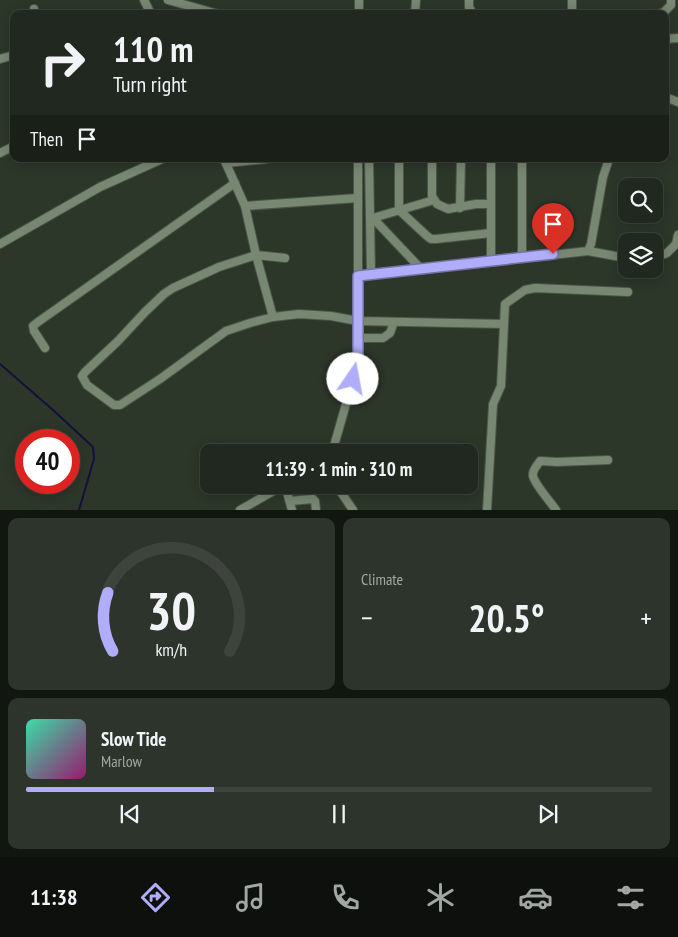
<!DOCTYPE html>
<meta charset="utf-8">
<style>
body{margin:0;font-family:"PT Sans Narrow",sans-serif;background:#2d342c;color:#f1f3f6;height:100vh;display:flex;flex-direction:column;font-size:19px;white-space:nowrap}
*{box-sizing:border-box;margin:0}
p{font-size:16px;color:#a2a6a4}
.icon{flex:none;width:28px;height:28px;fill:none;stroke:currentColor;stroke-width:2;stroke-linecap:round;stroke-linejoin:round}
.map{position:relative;height:510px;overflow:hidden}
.panel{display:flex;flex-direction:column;gap:8px;padding:8px;background:#121611;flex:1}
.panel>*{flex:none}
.top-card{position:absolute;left:10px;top:10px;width:659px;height:152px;border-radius:10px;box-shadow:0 2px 12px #0003,0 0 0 1px #3e443d;background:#21281f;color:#f1f3f6;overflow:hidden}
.fabs{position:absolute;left:618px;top:178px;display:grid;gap:10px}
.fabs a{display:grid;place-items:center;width:45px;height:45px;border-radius:10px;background:#21281f;box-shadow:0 2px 12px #0003,0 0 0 1px #3e443d;font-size:25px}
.speed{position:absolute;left:15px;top:429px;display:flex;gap:10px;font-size:25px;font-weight:700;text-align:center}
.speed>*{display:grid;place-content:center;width:65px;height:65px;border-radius:50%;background:#21281f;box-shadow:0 2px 12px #0003,0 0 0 1px #3e443d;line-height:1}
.speed .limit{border:8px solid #d22;background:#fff;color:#111}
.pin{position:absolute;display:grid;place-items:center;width:42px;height:42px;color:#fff;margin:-51px -21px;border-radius:50% 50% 50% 0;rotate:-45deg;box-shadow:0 0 5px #0007}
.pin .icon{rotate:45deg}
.me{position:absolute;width:55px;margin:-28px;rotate:12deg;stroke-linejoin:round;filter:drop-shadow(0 0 4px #0008)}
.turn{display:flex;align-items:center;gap:18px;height:105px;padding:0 20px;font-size:22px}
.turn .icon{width:65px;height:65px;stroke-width:2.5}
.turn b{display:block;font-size:35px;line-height:42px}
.then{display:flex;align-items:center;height:48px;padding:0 20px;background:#0003;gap:10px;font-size:19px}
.big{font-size:38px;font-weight:600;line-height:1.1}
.panel .widget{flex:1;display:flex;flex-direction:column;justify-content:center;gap:8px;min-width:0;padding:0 18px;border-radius:10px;background:#2d342c}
.panel .dial{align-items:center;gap:0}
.dial svg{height:130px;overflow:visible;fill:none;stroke:#3e443d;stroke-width:7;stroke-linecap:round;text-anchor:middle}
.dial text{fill:#f1f3f6;stroke:none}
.song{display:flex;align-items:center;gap:15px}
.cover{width:60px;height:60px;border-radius:8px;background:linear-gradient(135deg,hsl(160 70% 55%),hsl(320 70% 35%))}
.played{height:5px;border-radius:2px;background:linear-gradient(90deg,#b0aefa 30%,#3e443d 30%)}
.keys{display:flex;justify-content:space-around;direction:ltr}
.heat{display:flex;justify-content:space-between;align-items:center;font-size:28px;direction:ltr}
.panel .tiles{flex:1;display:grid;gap:8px;grid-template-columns:1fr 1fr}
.widget:last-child{grid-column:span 2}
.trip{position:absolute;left:200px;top:444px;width:278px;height:50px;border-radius:10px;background:#21281f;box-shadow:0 2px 12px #0003,0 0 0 1px #3e443d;font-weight:600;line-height:50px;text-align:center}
.tabs{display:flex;height:80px;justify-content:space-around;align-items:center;background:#0d100c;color:#a2a6a4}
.tabs .icon{width:35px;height:35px}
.tabs .selected{color:#b0aefa}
.tabs b{font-size:22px;color:#f1f3f6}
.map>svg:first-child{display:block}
</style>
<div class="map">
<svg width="678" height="510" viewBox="0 0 678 510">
<rect width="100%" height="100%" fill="#2c3629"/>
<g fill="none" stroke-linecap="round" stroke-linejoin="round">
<polyline stroke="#170f3c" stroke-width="2" points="0,364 53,410 93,447 94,459 79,510"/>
<defs>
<g id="minor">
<polyline points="144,0 151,14"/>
<polyline points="168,0 218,14"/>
<polyline points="469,0 469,7 473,14"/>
<polyline points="572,0 572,14"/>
<polyline points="34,9 35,14"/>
<polyline points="359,14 359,0"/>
<polyline points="415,14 416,0"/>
<polyline points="659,14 664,12 671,5 671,0"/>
<polyline points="665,39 678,38"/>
<polyline points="0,59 14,55"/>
<polyline points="665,97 678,102"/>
<polyline points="0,153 14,146"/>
<polyline points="224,159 245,206 256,255 273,317 299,314 331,316 358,321 504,324"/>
<polyline points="369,159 371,275"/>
<polyline points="399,159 399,210 427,236 431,239 436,239 491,233"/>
<polyline points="432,159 432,196 437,204 448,209 476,204 491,204"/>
<polyline points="522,159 522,258"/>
<polyline points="226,163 266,159"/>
<polyline points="245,206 358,198"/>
<polyline points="460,208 461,159"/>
<polyline points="370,215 422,270"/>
<polyline points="373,218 434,200"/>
<polyline points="0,244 100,187 162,159"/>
<polyline points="588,251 626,258"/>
<polyline points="654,258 667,253 676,244 678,235"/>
<polyline points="491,262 588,251 591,244 603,177 609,159"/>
<polyline points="358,276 491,262 491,159"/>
<polyline points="273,317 250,323 226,331 160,379 120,405 114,405 87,385 82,376 85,372 118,341 145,312 164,294 173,288 219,267 256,255 285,258"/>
<polyline points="358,338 383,338 390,333 394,322"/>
<polyline points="45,348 34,331 33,326 38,322 235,183"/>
<polyline points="331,452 334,446 358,362 358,159"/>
<polyline points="285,485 292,510"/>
<polyline points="336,485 353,510"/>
<polyline points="290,501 313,499 315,501 316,510"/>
<polyline points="240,510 284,485"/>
<polyline points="487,510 493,404 501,386 505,304 525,290 535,288 628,292"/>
<path d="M 556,510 C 550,501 535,485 533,476 C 532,470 537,466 540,461 L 557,462 L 608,460"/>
</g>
</defs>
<use href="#minor" stroke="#4b5548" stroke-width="10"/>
<use href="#minor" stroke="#778772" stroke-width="8"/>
</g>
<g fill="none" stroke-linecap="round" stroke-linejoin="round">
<defs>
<polyline id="route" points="353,379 358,362 358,276 553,254"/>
</defs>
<use href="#route" stroke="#7271a2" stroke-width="12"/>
<use href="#route" stroke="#b0aefa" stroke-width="9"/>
</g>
</svg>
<div class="fabs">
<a><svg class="icon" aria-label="search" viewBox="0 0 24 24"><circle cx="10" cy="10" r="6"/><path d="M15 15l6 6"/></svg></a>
<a><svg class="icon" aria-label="layers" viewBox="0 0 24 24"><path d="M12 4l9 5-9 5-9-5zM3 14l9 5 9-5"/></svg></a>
</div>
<div class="speed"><div class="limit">40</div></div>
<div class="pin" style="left:553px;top:254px;background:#d93025"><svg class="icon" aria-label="arrive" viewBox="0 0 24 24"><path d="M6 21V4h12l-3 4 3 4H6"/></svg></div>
<svg class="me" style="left:353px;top:379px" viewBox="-20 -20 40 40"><circle r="19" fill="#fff"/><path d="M0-13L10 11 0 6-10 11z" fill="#b0aefa"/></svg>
<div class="trip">11:39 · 1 min · 310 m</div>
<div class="top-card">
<div class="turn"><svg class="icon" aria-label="right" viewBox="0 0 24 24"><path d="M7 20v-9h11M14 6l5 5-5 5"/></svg><div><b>110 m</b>Turn right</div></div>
<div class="then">Then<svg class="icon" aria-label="arrive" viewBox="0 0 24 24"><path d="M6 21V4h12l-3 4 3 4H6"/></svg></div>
</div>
</div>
<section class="panel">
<div class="tiles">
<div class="widget dial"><svg viewBox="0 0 100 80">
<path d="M14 69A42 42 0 1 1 86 69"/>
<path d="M14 69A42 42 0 0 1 11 33" stroke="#b0aefa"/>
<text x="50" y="56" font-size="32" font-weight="700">30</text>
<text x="50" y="72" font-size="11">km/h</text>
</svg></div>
<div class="widget"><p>Climate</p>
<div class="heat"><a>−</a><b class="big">20.5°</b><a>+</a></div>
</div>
<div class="widget">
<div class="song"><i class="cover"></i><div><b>Slow Tide</b><p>Marlow</p></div></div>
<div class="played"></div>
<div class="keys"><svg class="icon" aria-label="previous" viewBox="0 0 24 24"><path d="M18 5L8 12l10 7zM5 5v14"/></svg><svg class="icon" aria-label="pause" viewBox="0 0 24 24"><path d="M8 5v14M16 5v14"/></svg><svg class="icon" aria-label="next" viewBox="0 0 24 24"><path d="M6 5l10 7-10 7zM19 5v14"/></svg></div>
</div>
</div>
</section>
<nav class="tabs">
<b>11:38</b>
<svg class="icon selected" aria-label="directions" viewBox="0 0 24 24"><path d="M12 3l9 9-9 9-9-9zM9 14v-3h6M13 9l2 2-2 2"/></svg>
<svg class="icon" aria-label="music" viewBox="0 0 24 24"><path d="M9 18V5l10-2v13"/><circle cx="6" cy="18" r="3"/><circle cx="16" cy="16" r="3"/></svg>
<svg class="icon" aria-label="phone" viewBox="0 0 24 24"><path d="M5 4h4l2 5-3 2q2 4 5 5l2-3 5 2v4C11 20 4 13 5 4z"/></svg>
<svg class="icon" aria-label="climate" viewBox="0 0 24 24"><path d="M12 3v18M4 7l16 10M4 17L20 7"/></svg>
<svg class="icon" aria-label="car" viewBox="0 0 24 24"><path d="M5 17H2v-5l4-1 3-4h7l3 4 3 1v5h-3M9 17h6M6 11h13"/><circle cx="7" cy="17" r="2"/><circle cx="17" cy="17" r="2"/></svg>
<svg class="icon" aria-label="filters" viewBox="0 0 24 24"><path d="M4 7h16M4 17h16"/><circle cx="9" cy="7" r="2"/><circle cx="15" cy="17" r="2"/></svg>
</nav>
